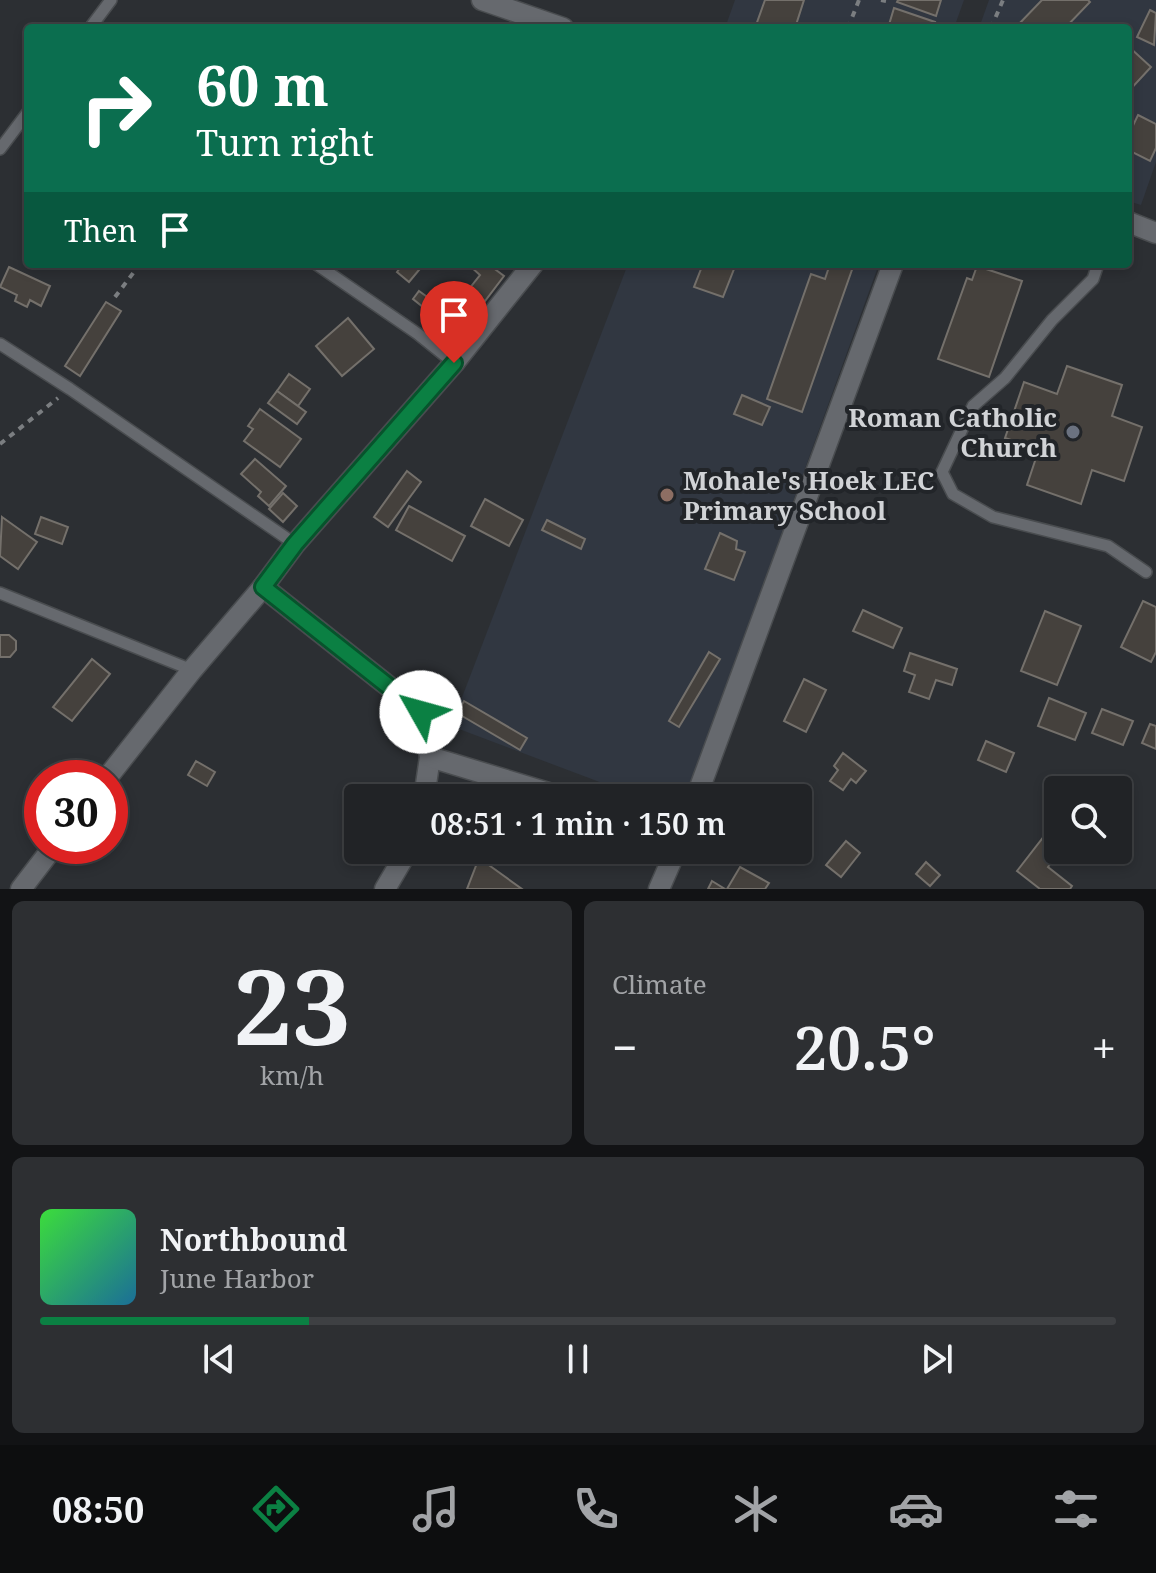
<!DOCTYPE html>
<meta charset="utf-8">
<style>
body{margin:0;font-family:"Noto Serif",serif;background:#2d2f32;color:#f1f3f6;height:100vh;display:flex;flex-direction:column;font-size:30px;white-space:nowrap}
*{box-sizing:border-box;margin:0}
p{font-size:26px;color:#a2a4a7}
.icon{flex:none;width:44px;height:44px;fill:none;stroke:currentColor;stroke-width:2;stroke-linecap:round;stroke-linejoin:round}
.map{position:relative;height:889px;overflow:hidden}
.side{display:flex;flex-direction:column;gap:12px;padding:12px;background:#121315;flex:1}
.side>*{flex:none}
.banner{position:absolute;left:24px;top:24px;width:1108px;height:244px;border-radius:8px;box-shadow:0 4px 12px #0003,0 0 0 2px #3e4043;background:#0b6e4f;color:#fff;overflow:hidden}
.controls{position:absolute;left:1044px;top:776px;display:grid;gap:16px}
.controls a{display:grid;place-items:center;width:88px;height:88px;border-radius:8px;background:#212326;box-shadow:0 4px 12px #0003,0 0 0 2px #3e4043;font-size:40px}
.speed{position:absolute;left:24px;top:760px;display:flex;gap:16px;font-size:40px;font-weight:700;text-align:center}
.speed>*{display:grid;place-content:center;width:104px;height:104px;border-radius:50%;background:#212326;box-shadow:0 4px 12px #0003,0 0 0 2px #3e4043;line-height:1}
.speed .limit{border:12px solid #d22;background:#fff;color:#111}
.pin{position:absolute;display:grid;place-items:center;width:68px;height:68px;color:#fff;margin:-82px -34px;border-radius:50% 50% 50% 0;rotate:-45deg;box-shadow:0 0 8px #0007}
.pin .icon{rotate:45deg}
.me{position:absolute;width:88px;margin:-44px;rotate:308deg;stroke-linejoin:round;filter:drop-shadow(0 0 6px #0008)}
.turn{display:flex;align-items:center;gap:28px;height:168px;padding:0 40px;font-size:36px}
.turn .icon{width:104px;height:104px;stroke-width:2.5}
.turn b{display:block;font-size:56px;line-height:68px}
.then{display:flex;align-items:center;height:76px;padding:0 40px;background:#0003;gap:16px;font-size:30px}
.big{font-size:60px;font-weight:600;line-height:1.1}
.side .widget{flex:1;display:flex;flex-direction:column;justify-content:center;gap:12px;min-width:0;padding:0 28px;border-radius:12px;background:#2d2f32}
.side .dial{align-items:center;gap:0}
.dial b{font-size:104px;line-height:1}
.song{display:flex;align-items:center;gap:24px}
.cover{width:96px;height:96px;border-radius:12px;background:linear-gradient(135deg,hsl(120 70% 55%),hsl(200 70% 35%))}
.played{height:8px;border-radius:4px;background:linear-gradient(90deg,#0b8043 25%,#3e4043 25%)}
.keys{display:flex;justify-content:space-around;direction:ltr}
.heat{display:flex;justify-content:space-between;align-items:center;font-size:44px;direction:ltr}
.side .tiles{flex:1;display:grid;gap:12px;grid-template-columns:1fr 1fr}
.widget:last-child{grid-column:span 2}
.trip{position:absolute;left:344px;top:784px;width:468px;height:80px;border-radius:8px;background:#212326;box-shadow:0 4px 12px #0003,0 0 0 2px #3e4043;font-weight:600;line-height:80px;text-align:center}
.menu{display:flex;height:128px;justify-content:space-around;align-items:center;background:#0d0e0f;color:#a2a4a7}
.menu .icon{width:56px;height:56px}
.menu .current{color:#0b8043}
.menu b{font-size:36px;color:#f1f3f6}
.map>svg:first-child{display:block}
</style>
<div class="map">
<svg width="1156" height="889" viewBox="0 0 1156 889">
<rect width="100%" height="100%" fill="#2c2f33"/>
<g fill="#313741">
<polygon points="735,0 964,0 954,28 725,28"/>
<polygon points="989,0 1156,0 1156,162 1141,205 1128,201 1128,28 979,28"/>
<polygon points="628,264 879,264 686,798 642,798 451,726"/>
</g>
<g fill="#45413d" stroke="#74706b" stroke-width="2">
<polygon points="765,0 804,0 795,28 755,28"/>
<polygon points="898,0 941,0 936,16 897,2"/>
<polygon points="1042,0 1088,0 1090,2 1065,28 1015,28"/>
<polygon points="894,8 935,22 933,28 888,28"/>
<polygon points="1150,10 1156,13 1154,45 1137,37"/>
<polygon points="1128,46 1151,67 1128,92"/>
<polygon points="1138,115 1156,124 1156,148 1150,161 1128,150 1128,136"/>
<polygon points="403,264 424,264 409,282 397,272"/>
<polygon points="471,264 488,264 504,276 485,301 469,289 480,275 470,266"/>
<polygon points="703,264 736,264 723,297 694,287"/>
<polygon points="830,264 854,264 802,412 767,399 811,274 825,279"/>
<polygon points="977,266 1022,281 989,377 938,359 967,278 972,280"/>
<polygon points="9,267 50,286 41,306 30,300 27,307 15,301 17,295 0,287"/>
<polygon points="419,291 430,299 423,307 413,299"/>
<polygon points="106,302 121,311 80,376 65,366"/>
<polygon points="348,318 374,349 342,376 316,346"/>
<polygon points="1067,366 1122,385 1112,416 1142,427 1124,481 1092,470 1081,504 1027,485 1039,449 1005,438 1024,382 1057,394"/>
<polygon points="289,374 310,389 298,406 277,391"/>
<polygon points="277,391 306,412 297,424 268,403"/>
<polygon points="742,395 770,407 762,425 734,414"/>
<polygon points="260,409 301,439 280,467 244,441 253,429 248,426"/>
<polygon points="255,459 286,486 269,506 258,496 261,492 241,474"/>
<polygon points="407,471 421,482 388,527 374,517"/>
<polygon points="283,493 297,506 283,522 269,509"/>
<polygon points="485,499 523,520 509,546 471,526"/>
<polygon points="409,506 465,536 452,561 396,530"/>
<polygon points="2,517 37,542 18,569 0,556"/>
<polygon points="41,517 68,527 62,544 35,534"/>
<polygon points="547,520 585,539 581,549 542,530"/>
<polygon points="720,533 737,541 736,549 745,552 734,580 705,569"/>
<polygon points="1143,601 1156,607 1156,652 1151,662 1121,647"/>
<polygon points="863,610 902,628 893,648 853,631"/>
<polygon points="1045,611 1081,626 1057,685 1021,671"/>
<polygon points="0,635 9,635 16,641 16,650 10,657 0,657"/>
<polygon points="709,652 720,659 679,727 669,721"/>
<polygon points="910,653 957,669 952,685 936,680 929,699 909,692 915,675 904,671"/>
<polygon points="92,659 110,674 72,721 53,707"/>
<polygon points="804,679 826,690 806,732 784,721"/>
<polygon points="1049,698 1086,713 1075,740 1038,726"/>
<polygon points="464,701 527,738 520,750 457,713"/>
<polygon points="1102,709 1133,721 1123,745 1092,733"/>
<polygon points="1150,724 1156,726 1156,749 1142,743"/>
<polygon points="986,741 1014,753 1006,772 978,760"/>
<polygon points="843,753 866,771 856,783 851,779 843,790 830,781 838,770 834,766"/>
<polygon points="196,761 215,772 207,786 188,775"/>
<polygon points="1045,835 1058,845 1058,850 1061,850 1048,867 1072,886 1070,889 1040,889 1017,871"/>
<polygon points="846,841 860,853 841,877 826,865"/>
<polygon points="479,858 522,889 467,889"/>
<polygon points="926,862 940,875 930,886 916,874"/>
<polygon points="740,867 769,883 765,889 727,889"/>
<polygon points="712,881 725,889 708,889"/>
</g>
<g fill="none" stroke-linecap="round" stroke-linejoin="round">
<defs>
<g id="lane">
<polyline points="90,28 111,0"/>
<polyline points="0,149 28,112"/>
<polyline points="316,264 418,334 454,363"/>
<polyline points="1098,264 1093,279 1052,320 1005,378 973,406 942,472 953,494 993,517 1108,546 1146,572"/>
<polyline points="0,344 70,389 295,544"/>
<polyline points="0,593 192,670"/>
</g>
<g id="street">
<polyline points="482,0 563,28"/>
<polyline points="1128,222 1156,233"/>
<polyline points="263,587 421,712 430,757 424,798"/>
<polyline points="430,757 565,798"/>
<polyline points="107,778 192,670 263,587 295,544 454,363 533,264"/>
<polyline points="696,798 893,264"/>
<polyline points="21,889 54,846"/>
<polyline points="385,889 408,850"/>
<polyline points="659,889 676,850"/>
</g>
</defs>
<use href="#lane" stroke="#494c4f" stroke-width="14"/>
<use href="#street" stroke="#494c4f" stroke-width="23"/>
<g stroke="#7b7e81" stroke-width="4" stroke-dasharray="6 6" stroke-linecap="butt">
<polyline points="881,0 886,1"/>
<polyline points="848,28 859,0"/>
<polyline points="991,28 1003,0"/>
<polyline points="115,297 140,264"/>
<polyline points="0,444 58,398"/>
</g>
<use href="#lane" stroke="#66696e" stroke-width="11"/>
<use href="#street" stroke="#66696e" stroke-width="20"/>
</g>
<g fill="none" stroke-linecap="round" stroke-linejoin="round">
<defs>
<polyline id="route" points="421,712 263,587 295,544 454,363"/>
</defs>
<use href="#route" stroke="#07532c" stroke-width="20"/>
<use href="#route" stroke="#0b8043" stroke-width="14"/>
</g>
<circle fill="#6b7280" stroke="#222529" stroke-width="3" cx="1073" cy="432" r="8"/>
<circle fill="#8d6e63" stroke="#222529" stroke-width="3" cx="667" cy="495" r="8"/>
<g text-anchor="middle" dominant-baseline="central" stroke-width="8" stroke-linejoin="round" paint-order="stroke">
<g font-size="26" font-weight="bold" fill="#d1d3d6" stroke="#222529" text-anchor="end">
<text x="1057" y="417">Roman Catholic<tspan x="1057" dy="30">Church</tspan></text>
<text x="683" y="480" text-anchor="start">Mohale's Hoek LEC<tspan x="683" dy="30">Primary School</tspan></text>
</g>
</g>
</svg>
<div class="controls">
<a><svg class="icon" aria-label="search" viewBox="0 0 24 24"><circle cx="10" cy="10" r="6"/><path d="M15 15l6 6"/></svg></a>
</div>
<div class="speed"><div class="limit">30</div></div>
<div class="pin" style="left:454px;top:363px;background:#d93025"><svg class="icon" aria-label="arrive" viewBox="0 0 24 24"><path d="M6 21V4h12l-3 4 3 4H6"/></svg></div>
<svg class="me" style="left:421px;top:712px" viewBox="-20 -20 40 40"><circle r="19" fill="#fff"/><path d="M0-13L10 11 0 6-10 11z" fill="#0b8043"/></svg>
<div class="trip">08:51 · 1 min · 150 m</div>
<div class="banner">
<div class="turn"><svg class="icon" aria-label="right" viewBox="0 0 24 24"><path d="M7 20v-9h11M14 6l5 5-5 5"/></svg><div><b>60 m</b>Turn right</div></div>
<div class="then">Then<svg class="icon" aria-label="arrive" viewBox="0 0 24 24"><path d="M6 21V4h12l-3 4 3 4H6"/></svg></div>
</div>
</div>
<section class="side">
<div class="tiles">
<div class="widget dial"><b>23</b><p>km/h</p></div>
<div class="widget"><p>Climate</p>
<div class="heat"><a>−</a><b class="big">20.5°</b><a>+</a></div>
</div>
<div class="widget">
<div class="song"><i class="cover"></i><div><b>Northbound</b><p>June Harbor</p></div></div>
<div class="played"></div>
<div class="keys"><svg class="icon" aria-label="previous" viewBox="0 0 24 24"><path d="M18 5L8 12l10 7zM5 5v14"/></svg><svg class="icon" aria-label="pause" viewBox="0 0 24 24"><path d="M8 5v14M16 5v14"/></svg><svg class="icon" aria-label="next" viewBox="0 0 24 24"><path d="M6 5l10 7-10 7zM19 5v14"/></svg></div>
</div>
</div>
</section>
<nav class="menu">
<b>08:50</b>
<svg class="icon current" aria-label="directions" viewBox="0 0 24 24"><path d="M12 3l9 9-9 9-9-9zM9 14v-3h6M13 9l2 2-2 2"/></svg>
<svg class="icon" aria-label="music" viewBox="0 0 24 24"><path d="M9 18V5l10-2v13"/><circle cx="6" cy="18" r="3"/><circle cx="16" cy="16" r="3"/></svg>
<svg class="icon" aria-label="phone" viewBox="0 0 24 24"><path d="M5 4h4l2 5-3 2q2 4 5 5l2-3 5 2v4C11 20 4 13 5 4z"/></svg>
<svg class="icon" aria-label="climate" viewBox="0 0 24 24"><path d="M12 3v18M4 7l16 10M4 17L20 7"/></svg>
<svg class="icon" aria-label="car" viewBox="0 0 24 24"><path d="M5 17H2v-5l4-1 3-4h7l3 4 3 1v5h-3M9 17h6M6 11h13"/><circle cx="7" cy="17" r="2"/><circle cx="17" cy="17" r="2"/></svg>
<svg class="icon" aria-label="filters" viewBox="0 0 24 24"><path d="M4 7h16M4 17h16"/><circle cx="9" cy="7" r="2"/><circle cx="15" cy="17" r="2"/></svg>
</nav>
